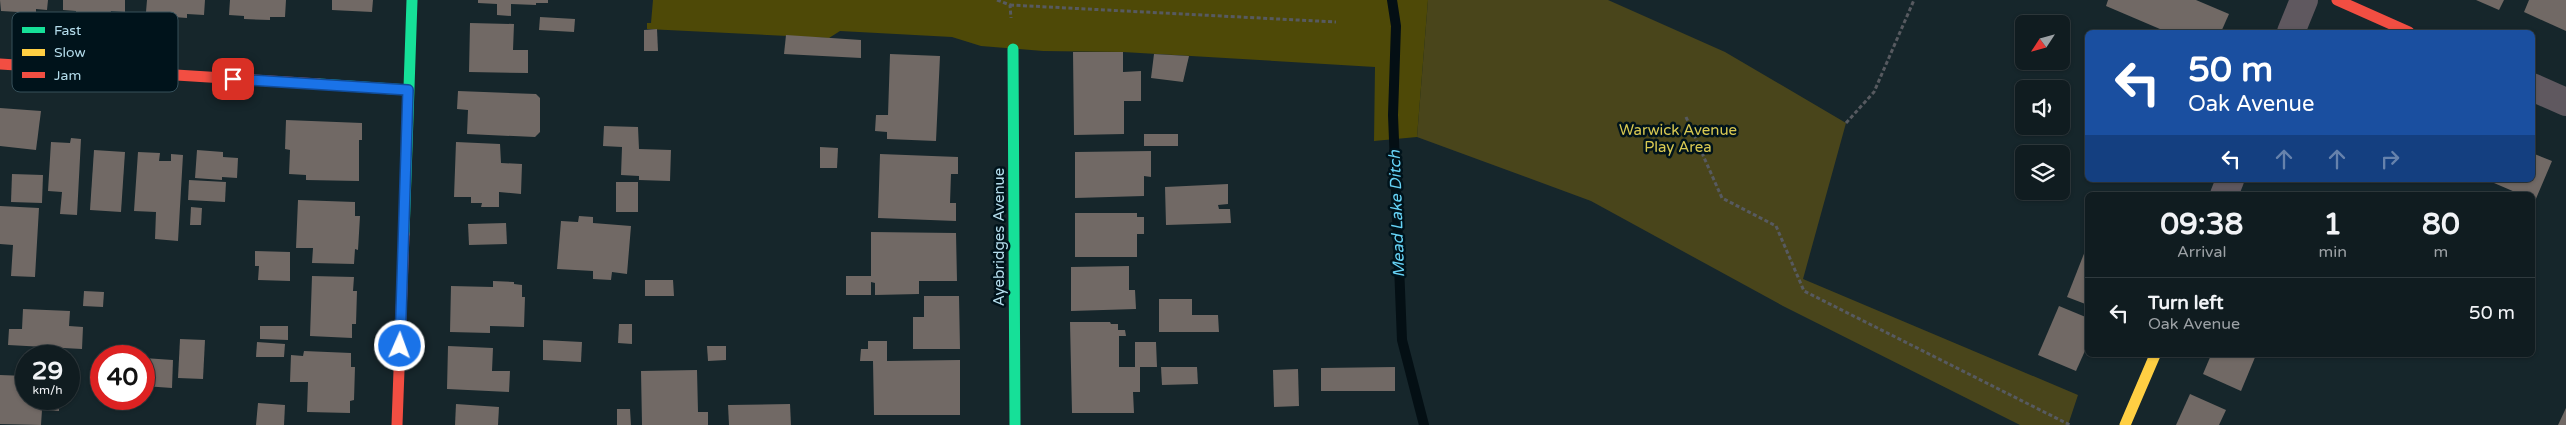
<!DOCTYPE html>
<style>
body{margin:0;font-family:"Varela Round",sans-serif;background:#1e292d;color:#f1f3f6;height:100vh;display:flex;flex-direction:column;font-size:19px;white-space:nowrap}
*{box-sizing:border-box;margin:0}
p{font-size:16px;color:#9ca1a5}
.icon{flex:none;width:28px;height:28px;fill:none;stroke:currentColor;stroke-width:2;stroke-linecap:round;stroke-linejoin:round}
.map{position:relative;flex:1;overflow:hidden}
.drawer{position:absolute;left:2085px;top:192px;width:450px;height:165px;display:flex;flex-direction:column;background:#101c20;border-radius:8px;box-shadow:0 1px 4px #0004,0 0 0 1px #303a3e}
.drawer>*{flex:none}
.top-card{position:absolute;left:2085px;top:30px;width:450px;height:152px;border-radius:8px;box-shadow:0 1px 4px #0004,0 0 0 1px #303a3e;background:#1a4fa0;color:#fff;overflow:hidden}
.needle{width:32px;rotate:234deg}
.buttons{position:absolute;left:2015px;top:15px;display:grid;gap:10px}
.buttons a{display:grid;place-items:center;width:55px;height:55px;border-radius:8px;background:#101c20;box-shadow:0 1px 4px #0004,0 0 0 1px #303a3e;font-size:25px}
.speed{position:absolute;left:15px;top:345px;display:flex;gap:10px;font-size:25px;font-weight:700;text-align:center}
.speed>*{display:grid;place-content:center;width:65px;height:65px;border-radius:50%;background:#101c20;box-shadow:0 1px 4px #0004,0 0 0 1px #303a3e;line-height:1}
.speed small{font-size:12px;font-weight:400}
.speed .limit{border:8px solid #d22;background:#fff;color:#111}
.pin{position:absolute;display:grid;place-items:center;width:42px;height:42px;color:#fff;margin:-21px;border-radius:10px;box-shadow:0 2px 8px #0006}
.me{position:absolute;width:55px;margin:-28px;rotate:2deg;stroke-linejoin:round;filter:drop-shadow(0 0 4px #0008)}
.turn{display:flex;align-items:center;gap:18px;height:105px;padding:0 20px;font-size:22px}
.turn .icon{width:65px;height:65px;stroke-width:2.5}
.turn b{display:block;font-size:35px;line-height:42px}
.lanes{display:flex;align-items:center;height:48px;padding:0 20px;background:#0003;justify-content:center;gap:25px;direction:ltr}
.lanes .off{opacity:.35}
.eta{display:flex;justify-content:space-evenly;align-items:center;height:85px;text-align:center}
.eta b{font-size:30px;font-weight:700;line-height:35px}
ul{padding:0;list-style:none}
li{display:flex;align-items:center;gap:15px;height:70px;padding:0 20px;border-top:1px solid #303a3e}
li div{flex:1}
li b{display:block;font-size:19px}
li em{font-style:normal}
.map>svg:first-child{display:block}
.green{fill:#49451b}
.forest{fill:#4e4907}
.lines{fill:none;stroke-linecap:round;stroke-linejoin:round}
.stream{stroke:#040f14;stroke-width:10}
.building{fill:#716965}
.path{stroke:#575a60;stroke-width:3;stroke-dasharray:4 2.5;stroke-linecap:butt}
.street{stroke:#5f585f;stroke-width:28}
.fast{stroke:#16e098;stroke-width:11}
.slow{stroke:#ffcf43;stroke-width:11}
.jam{stroke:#f24e42;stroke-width:11}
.route-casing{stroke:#114b97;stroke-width:12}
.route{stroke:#1a73e8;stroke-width:9}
.labels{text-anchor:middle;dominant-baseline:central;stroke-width:5;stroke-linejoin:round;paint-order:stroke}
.park-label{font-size:15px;fill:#d9c952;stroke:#00131b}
.street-label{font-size:15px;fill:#b4ddec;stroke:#00131b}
.water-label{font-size:16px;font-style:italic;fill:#66d3f6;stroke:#00131b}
.key{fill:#00131b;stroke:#36505a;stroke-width:1}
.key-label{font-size:14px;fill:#b4ddec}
</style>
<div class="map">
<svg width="2566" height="425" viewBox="0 0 2566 425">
<rect width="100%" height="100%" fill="#16262b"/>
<path class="green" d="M1428 0H1608L1725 52 1846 123 1803 279 2078 395 2068 425H2020L1783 306 1591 201 1417 137Z"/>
<path class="forest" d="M653 0H1428L1417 137 1374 141 1375 67 1123 52 1043 51 981 46 952 37 840 31 829 38 647 29V23H651Z"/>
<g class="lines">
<path class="stream" d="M1392 0 1396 26 1393 115 1402 340 1424 425"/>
</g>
<g class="building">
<path d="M0 0H48L47 10 36 9V13L1 11Z"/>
<path d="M63 0H125V12L111 11 110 16 76 14V11L63 10Z"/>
<path d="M147 0H205L204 15 187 14V18L161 16V14L146 12Z"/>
<path d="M230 0H286L285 17H270V20L244 19V16L229 15Z"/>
<path d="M332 0H373L372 12 332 10Z"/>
<path d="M478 0H548V3H536V5L511 4V16L497 15V4L478 3Z"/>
<path d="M2108 0H2196L2229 14 2221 32H2167L2106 6Z"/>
<path d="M2476 0H2504L2499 10Z"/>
<path d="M2529 0H2566V31L2524 12Z"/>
<path d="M540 17 575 19 574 32 539 30Z"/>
<path d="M470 23 514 24 513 50H528V73L469 72Z"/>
<path d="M657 29 658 51H644V30Z"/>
<path d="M786 35 861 40V58L784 54Z"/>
<path d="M1073 52H1123V72L1141 71V101H1124V134L1074 135Z"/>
<path d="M890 54 940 56 936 141 887 139V132L875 131 876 115H888Z"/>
<path d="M1154 54 1189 56 1183 82 1151 78Z"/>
<path d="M458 91 536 94 540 98V132L535 137 467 134 468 110 457 109Z"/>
<path d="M0 108 41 111 36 150 0 146Z"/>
<path d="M286 120 362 123V140H359V181L306 180V175L289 174 290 150 285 149Z"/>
<path d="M604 126 638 127 639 149 671 150 670 181 639 180V176L621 175 622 147 603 146Z"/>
<rect x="1144" y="134" width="34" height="12"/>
<path d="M71 138 81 139 77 215 60 214 62 192 48 191 51 142 70 143Z"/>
<path d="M456 142 500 144 501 163 522 164 521 194 499 192V207H481L482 203H471V197H454Z"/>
<path d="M820 147 838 148 837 168H820Z"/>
<path d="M94 150 125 152 121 212 90 210Z"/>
<path d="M197 150 223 152V157L238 158 237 178 222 177V180L195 178Z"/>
<path d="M1151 151V177L1144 176V196L1075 198V152Z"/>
<path d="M138 152 160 153 159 161H171V154L183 155 178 241 155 239 156 212 134 211Z"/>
<path d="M2532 153 2552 161 2535 201 2532 195H2522L2487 180H2532Z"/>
<path d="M880 154 958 157V174H951L950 203H956V221L878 218Z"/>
<path d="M12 174 43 175 42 203 11 202Z"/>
<path d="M189 180 226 182 225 202 188 200Z"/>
<rect x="616" y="182" width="22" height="30"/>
<path d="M1228 184V204L1218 205 1219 209H1230L1231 223 1166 225 1165 187Z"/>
<path d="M298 200 355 202V216H360L358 250 355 249 354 264 312 263 313 248H296Z"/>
<path d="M0 206 39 208 35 277 11 276 13 245 0 244Z"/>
<path d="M191 207 202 208 201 225H190Z"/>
<path d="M1075 213H1137V217H1144V234H1137V257H1075Z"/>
<path d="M579 216 593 217V223L631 226 627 274 612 272 611 280 593 279V271L557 269 561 221 578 222Z"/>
<path d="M506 223 507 244 469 245 468 224Z"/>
<path d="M871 232 956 233 957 281H919V294L875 295V283L871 282V295H846V276H871Z"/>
<path d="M2087 246H2088V305L2067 297Z"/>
<path d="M255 251 290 252V281L258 280 259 266H255Z"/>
<path d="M1129 266V290H1135L1136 309 1071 311V267Z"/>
<path d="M312 276 354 277 353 291H357L356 324H352V338L310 336Z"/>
<path d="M645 280H673L674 296H645Z"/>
<path d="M493 281 514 282V284L522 285V297H525L524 327 490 326V333L450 332 451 286 493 287Z"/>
<path d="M84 291 104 292 103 307 83 306Z"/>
<path d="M924 296H959L960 349H913V317H924Z"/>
<path d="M1159 299H1192V315H1218L1219 332H1159Z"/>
<path d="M2059 306 2088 318V344L2076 371 2038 355Z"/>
<path d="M23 309 70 311 69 326 83 327 82 349 8 345 9 329H22Z"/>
<path d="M1070 322H1110L1111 324H1118V330H1125L1126 336H1119V367H1135V342H1156L1157 367H1140V392H1133L1134 413H1072Z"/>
<path d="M619 324H632V344L618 343Z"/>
<path d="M260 326H288V340L260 339Z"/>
<path d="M180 339 205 340 203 379 178 378Z"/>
<path d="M543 340 582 342 581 362 543 360Z"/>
<path d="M868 341H887V361L960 360V415H874L873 361H860L861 349H868Z"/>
<path d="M257 342 285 344 284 357H256Z"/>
<path d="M448 346 493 348 492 371H510L509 392 447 389Z"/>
<path d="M707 346H726V360L708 361Z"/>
<path d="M304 351 351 353V367H355L354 400 350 401V413L307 412 308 382H290L291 355 303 356Z"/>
<path d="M2211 355H2256L2241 391 2203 374Z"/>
<path d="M144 358 173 360 172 388 144 386Z"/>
<path d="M1161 367H1197L1198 384 1162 385Z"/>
<path d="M1395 367V391H1321V368Z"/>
<path d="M1298 369 1299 406 1274 407 1273 370Z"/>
<path d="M697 370 698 412H708V425H642L641 371Z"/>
<path d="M0 375 26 376V399H59V411L42 410 41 425 0 424Z"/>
<path d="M2190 394 2226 410 2219 425H2176Z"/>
<path d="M258 403 285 405 284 425H256Z"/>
<path d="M456 404 499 407 498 425H455Z"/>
<path d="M790 404 791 425H729L728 405Z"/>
<path d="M2566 408V425H2558Z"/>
<path d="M617 409H630L631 425H617Z"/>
</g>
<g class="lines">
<g class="path">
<path d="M997 0 1010 5 1011 18"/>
<path d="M1010 5 1336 22"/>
<path d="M1686 117 1722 198 1776 226 1804 291 2070 425"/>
<path d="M1846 123 1874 92 1914 0"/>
</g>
<g class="street">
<path d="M2291 32 2304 0"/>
<path d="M2532 87 2566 102"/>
<path d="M2224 195 2230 180"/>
</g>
<g class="fast">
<path d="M1013 49 1015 425"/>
<path d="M319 84 408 90"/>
<path d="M404 234 412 0"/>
</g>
<path class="slow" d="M2125 425 2155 355"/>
<g class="jam">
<path d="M2337 0 2409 32"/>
<path d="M0 64 319 84"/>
<path d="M397 425 404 234"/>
</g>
</g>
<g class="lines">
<g class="route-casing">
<path id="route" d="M233 79 408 90 400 346"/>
</g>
<use href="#route" class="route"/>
</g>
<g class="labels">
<g class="park-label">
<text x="1678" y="130">Warwick Avenue<tspan x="1678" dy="17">Play Area</tspan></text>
</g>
<g class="street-label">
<text transform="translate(999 237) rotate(-90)">Ayebridges Avenue</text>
</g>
<g class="water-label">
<text transform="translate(1397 214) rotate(-92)">Mead Lake Ditch</text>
</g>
</g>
<rect x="12" y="12" width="166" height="80" rx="8" class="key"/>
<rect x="22" y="27" width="23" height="6" fill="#16e098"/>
<rect x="22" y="49" width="23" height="7" fill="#ffcf43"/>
<rect x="22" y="72" width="23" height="6" fill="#f24e42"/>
<g class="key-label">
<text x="54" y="35">Fast</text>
<text x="54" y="57">Slow</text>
<text x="54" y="80">Jam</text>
</g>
</svg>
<div class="buttons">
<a><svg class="needle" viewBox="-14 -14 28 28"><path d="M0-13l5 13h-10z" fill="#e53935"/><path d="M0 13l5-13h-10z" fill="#9ca1a5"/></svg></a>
<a><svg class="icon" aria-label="sound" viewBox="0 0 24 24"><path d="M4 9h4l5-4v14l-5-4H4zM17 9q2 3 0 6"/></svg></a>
<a><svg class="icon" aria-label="layers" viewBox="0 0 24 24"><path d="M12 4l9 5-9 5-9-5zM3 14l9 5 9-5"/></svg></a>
</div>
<div class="speed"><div>29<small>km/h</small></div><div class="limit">40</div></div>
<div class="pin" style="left:233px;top:79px;background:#d93025"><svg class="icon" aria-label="arrive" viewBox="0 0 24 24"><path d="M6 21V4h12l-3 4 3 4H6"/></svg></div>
<svg class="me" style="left:400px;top:346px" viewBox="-20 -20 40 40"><circle r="17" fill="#1a73e8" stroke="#fff" stroke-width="3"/><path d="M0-11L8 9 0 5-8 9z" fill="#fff"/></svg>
<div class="top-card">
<div class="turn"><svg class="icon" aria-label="left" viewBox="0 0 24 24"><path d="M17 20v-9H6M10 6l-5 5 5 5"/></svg><div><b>50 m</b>Oak Avenue</div></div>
<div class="lanes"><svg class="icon" aria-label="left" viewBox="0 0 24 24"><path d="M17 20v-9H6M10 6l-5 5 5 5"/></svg><svg class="icon off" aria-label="ahead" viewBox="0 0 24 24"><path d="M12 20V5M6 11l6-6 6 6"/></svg><svg class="icon off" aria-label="ahead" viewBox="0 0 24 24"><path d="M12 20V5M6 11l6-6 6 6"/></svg><svg class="icon off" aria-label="right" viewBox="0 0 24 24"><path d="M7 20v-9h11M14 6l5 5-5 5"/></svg></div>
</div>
<section class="drawer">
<div class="eta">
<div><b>09:38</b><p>Arrival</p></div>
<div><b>1</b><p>min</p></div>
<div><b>80</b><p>m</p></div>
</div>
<ul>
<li><svg class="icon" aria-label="left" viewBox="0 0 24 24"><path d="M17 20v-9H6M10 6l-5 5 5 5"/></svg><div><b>Turn left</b><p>Oak Avenue</p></div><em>50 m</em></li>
</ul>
</section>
</div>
